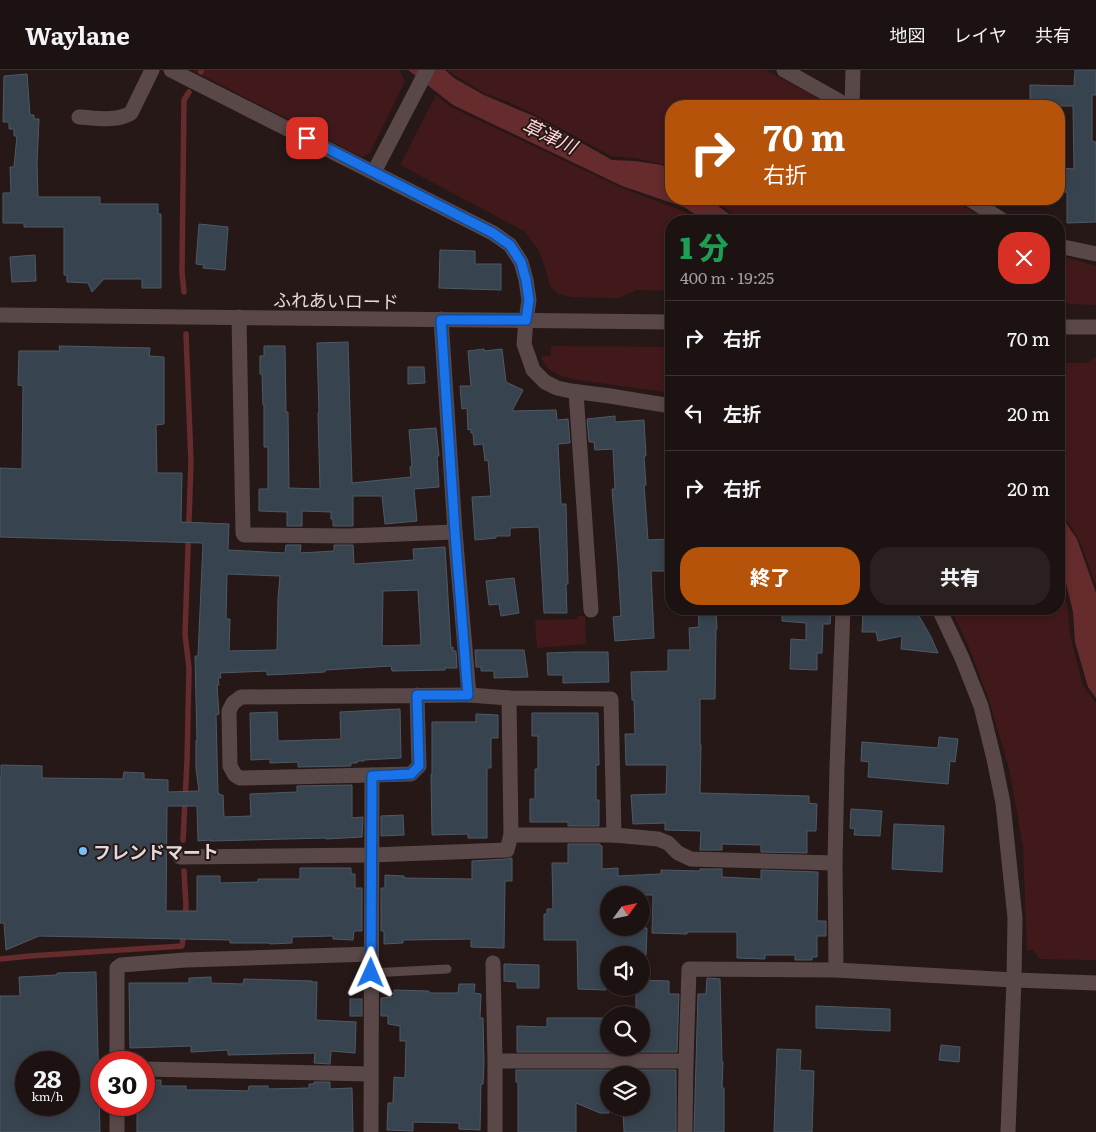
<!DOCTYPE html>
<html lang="ja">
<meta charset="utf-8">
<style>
body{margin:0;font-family:Literata,"Noto Sans JP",serif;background:#2a2020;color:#f1f3f6;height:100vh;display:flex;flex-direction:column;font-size:19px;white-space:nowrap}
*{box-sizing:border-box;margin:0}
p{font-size:16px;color:#a09e9f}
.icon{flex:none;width:28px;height:28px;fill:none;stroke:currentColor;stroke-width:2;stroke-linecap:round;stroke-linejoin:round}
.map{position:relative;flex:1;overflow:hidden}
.panel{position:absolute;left:665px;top:145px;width:400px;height:400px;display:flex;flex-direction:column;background:#1d1212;border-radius:20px;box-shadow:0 2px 8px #0003,0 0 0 1px #3b3232}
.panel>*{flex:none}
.banner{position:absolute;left:665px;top:30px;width:400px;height:105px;border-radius:20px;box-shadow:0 2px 8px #0003,0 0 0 1px #3b3232;background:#b45309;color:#fff;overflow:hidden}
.needle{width:32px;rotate:57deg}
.buttons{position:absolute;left:600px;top:816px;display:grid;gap:10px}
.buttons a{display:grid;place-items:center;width:50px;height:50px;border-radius:50%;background:#1d1212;box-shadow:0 2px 8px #0003,0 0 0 1px #3b3232;font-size:25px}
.speed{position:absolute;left:15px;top:981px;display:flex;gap:10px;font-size:25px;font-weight:700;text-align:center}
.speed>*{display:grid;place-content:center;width:65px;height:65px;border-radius:50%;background:#1d1212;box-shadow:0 2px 8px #0003,0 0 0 1px #3b3232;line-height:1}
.speed small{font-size:12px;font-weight:400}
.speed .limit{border:8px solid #d22;background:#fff;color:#111}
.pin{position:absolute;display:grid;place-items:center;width:42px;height:42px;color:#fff;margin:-21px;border-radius:10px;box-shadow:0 2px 8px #0006}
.me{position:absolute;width:55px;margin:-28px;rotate:1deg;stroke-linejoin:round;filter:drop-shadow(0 0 4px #0008)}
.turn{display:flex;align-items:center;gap:18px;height:105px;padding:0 15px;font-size:22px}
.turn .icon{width:65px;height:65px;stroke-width:2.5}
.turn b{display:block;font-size:35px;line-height:42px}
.round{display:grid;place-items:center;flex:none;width:52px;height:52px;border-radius:20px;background:#2a2020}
.summary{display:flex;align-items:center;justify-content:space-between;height:85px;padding:0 15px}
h1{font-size:30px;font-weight:800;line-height:38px;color:#1e9e55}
.button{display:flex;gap:10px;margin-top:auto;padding:10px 15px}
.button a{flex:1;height:58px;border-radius:20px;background:#b45309;color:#fff;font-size:20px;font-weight:800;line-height:58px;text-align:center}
.button a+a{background:#2a2020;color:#f1f3f6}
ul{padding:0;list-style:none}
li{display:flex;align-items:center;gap:15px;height:75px;padding:0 15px;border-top:1px solid #3b3232}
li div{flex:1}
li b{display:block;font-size:19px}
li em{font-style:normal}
header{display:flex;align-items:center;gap:30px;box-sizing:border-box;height:70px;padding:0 25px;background:#1d1212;border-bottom:1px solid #3b3232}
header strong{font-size:24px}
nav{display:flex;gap:28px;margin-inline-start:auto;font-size:18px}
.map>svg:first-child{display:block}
.green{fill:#41191b}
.water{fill:#652b2d}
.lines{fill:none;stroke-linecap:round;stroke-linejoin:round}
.stream{stroke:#652b2d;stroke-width:5.5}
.building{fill:#37434e;stroke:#4d5a65;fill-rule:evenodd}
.service{stroke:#594847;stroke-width:9}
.minor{stroke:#594847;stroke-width:15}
.tertiary{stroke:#594847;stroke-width:15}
.route-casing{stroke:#114b97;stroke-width:12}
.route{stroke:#1a73e8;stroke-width:9}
.poi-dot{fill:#78bff7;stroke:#271818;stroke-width:2}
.labels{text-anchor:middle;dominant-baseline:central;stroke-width:4;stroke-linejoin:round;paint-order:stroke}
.street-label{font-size:18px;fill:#e4d9d9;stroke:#271818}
.poi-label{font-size:18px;font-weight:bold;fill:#e4d9d9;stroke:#271818;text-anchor:start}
.water-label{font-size:19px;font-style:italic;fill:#ffd6d5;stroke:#271818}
</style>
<header>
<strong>Waylane</strong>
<nav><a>地図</a><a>レイヤ</a><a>共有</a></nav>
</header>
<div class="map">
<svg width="1096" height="1062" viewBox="0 0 1096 1062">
<rect width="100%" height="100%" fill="#271818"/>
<g class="green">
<path d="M192 0H399L405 11 370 83 362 87Z"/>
<path d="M449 0H766L817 28 830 36H671V100L662 94 635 88 611 86 536 45 506 31 484 23 448 1Z"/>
<path d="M436 25 451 37 622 118 683 141 700 151H671V221L636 220 620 228 572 227 558 224 550 216 545 197 538 179 524 161 400 95Z"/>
<path d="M712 129H952L987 151H743Z"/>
<path d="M1059 185 1096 196V235L1070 234 1059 231Z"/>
<path d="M551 276 671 277V323L579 310 561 306 549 299 541 289 542 286H551Z"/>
<path d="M1096 287V515L1079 469 1059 439V293H1086Z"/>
<path d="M1059 506 1061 510 1068 540 1070 565 1083 616 1096 633V890L1040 889 1033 880H1027L1023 777 1009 698 989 630 968 575 951 539H1059Z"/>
<path d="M577 546H585L586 574 537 578 535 550 577 549Z"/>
</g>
<g class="water">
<path d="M408 0H445L454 8 484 25 536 47 612 90 635 91 662 95 671 102V129H708L739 151H705L684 137 622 116 453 35Z"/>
<path d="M1059 443 1077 469 1096 523V628L1088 617 1075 572 1073 542 1065 509 1059 498Z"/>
</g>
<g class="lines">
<g class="stream">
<path d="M201 2V0"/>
<path d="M184 222 182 202 184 30 189 22"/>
<path d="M183 770 187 691 189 598 185 564 191 392 186 264"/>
<path d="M184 801 186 836 185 847"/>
<path d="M0 889 30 886 182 876 184 861"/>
</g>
</g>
<g class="building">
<path d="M1075 0H1096V25H1092V71L1096 72V152L1067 153V122H1059V98L1074 99 1073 36H1030V15L1074 16Z"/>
<path d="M27 4 30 45H34V49H39L37 93 38 127H100V134H158V144H161V218H142V209H104L92 222 88 213 67 212V205H64V157H24V153H3V123H11L10 97H14L17 66H14V59H9V52H3L4 6Z"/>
<path d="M199 154 228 157 225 200 203 198 204 195 196 194Z"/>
<path d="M440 180 475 181V194H501V220L439 218Z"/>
<path d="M35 185 36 211 12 212 10 187Z"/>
<path d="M348 272 352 413 411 407 410 397 412 396 409 360 436 358 439 386H437L439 417 414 419 417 451 385 454 382 426H353V456H333V449H331V442L302 441V456H287V442L259 441V419H268V377H264V335H263L262 304H260V286H264V276H285L286 342H288L289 418 320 419 318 343H319L317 273Z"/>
<path d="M59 276 150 278 149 286 164 287V354L156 355 157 403H182L181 452 229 454 228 480 285 483 286 475H301L300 483 334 481V475H353L354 494 414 490 413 479 445 477 451 578 453 577V581H456L457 598H445V600L392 601 391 596 325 600V602L308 603 267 605V601L220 603 221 608H218L219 615H217L219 644 216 645 218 723H219L220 725H223L224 747 251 746 250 724 297 722V716L352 715V748L363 747 362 767 326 769 325 768 210 771V770L198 771 197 736H167L166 841H197V806H220V813L258 812V809H300V798H351V804H355V818H362V861H354L353 870 333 869V866L292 867V873L270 874 269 873H230V870L39 866 6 880 4 853H0V707H1V695L42 696V708L123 709 124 702 144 703V709L168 710V722L199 721 196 698V670H197L195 586H198L203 473 0 467V398L22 399 23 316 18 315 19 281H60ZM227 504 280 506 278 529 277 580 229 581 230 549H226ZM418 520 421 575 382 576 383 521Z"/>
<path d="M484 279V281L502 279 506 312 523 320 512 341 556 340 557 350 568 349 570 373 558 374 561 434H566L568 514H566L567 543H544L539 457 510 458V466H496V468L475 470 472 427 491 426 488 390 485 391 483 374 474 375 473 363H471V359L468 360 467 338 462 339 460 316H471L468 281Z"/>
<path d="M408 297H424L425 313 408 314Z"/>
<path d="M615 346V352L644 350 646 386H644L646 415H644L648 470 671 469V501H651L654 568 615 571 613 547 621 546 618 495 612 419H615L613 379 595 380 594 372H589L587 349Z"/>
<path d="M514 508 519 543 501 546 499 534 489 535 486 511Z"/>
<path d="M698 539H716L717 559H716L715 629H700V675H701L700 723 809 726V733L817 734 816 761H807V783L761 782V775L722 774V780H700L701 761 665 760V753L633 754 631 725 666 724 667 695H626L625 664H635L634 630H632L631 602 668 601V580H690L689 558 699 557Z"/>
<path d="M782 539H831L830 554H823L822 583H817V600L790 599 791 569 806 570V553L782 551Z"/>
<path d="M894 539H915L931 567 938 583 901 579 902 566 878 571 876 562H862L863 542 888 543Z"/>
<path d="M475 580H524L528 607 494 608V601H481V597H476Z"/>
<path d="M575 582H608L609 612 563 613V605H548L547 583Z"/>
<path d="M400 639 401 688 364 690V691H357V693H351V696L298 697V692L270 693V689L251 690 250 643 277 642 278 671H280L341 669 340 642Z"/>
<path d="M532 643H598L599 695H596V730H599V756H568V752H530V729H535V699H538V666H532Z"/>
<path d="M476 644 498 645V668H491V698H487V768H468V764L432 765 431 704H432V652H476Z"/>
<path d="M939 667 958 669 955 692 950 691 948 714 868 707 869 692 861 691 862 672 938 678Z"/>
<path d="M851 739 882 741 880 766 854 765 855 759 850 758Z"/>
<path d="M403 745 404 765 381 766V746Z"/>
<path d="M894 754 944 756 942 802 892 799Z"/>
<path d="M568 774H600V776H602V799L618 798V806L661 804V800L700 801V799H722V807L761 809V800L818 802 817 851H826V866H817V887H812V890H795V885H765V889L737 888V862H687V864L652 863 653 825H609V858H647L646 885H606V920L578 919 577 870H544V844H547V839H553L552 793H568Z"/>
<path d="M512 788V811H505L504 878 471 877V869L403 870V873L384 874V861H381V818H385V805L404 806V808L472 809V791L507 789Z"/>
<path d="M504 894 539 895V918H517V912L504 911Z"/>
<path d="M96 902 100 1062H0V926H20L19 907 57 905V903ZM26 992H69V1035H26Z"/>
<path d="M211 907V913L243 914 244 909 312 911V912H317L316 950 356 952 355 983 331 981 330 994 314 993 315 983 228 985V980L191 982V976L130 978 129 913H189V908Z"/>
<path d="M707 908 720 909 722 992H723L722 1018H724V1062H694L698 924H706Z"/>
<path d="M641 910 669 911V924H679L677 982H517V956L547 957V948H609V978H641V942L636 941V918H641Z"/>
<path d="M459 914H475L474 923 481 924 480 948H483L484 993 483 1014H481L480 1060 459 1059V1053L413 1052V1061L387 1060 388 1033H393L394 1007 405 1008 406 971H400V956L388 954V946H381V928L394 927V920L429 921V923H458Z"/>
<rect x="350" y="929" width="12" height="17"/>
<path d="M816 936 890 939V961L816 958Z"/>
<path d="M941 975 960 977 959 992 939 990Z"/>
<path d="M777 979 801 980 800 1000 814 1001 812 1062H774Z"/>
<path d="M516 1000H676V1062H624L623 1038H641V1005H609V1043H600L576 1033V1062H518V1012H516Z"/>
<path d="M144 1010H161V1016H186V1020H214L248 1021 249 1016H268V1019L309 1018V1014H314V1012H330V1019L352 1018 353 1062H137V1035H144Z"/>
</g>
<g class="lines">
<path class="service" d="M371 903 447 899"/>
<g class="minor">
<path d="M171 0 493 163 510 175 521 192 526 210 529 230 526 250"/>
<path d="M784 0 848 36"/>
<path d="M852 36 853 0"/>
<path d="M79 47C97 48 116 52 131 43L152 0"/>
<path d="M374 102 427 0"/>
<path d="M969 129 1004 151"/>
<path d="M1059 176 1096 184"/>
<path d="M239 247 243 463 244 465 347 466 455 462"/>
<path d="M441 249 455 462 469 625 509 628 611 629 614 765"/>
<path d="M576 322 591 540"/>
<path d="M417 625 419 696 411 704 372 705 240 708 235 705 230 696 229 641 233 633 241 627 469 625"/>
<path d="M509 628 511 765"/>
<path d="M180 787 371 785 507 780 511 765H614L658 769 668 773 678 783 691 789 835 793"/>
<path d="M493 893 495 991V1062"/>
<path d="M836 900 835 793 837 697 843 539"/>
<path d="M495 991H686"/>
<path d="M117 992V898L121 895 185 890 371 884"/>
<path d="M144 999 371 1004"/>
<path d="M117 1035V1062"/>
<path d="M371 1062 372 705"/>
<path d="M685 1062 686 991 689 899 836 900 1014 910 1096 913"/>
<path d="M1008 1062 1014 910"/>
</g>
<g class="tertiary">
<path d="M0 245 671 252"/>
<path d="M526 250 524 274 529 288 533 300 545 312 557 318 571 321 610 326 671 336"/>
<path d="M1059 257H1096"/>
<path d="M939 539 962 588 981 636 994 689 1003 733 1015 848 1014 910"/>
</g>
</g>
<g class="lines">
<g class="route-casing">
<path id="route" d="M307 68 493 163 510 175 521 192 526 210 529 230 526 250H441L455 462 468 625H417L419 696 411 704 372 706 371 903"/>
</g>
<use href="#route" class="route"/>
</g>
<circle class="poi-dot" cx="83" cy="781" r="5"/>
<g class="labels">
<g class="street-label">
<text transform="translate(336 230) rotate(1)">ふれあいロード</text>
</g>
<g class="poi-label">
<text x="93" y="781">フレンドマート</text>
</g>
<g class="water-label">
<text transform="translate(550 65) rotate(25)">草津川</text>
</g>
</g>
</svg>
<div class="buttons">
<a><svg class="needle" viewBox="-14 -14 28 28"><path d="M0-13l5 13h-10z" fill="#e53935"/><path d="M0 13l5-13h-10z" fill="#a09e9f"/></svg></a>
<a><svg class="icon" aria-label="sound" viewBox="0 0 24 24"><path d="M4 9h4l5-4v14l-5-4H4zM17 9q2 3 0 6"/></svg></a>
<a><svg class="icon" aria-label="search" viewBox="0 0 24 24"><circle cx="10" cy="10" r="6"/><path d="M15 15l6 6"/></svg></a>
<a><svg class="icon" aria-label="layers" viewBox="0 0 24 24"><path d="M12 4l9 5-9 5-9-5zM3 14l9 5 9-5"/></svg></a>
</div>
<div class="speed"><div>28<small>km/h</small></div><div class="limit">30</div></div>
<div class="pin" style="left:307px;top:68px;background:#d93025"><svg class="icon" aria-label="arrive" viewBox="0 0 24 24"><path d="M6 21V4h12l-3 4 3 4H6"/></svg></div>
<svg class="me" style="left:371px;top:903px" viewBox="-20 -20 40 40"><path d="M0-17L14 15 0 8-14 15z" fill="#1a73e8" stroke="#fff" stroke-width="4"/></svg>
<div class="banner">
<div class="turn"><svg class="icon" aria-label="right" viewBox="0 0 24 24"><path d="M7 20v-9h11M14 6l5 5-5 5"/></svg><div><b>70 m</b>右折</div></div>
</div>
<section class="panel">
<div class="summary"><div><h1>1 分</h1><p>400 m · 19:25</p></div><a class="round" style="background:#d93025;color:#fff"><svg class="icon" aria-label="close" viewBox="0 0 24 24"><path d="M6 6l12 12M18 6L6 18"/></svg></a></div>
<ul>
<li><svg class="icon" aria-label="right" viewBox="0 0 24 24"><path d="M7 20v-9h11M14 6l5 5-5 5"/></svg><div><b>右折</b></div><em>70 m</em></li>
<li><svg class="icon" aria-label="left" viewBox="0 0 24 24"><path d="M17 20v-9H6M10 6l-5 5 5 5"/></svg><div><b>左折</b></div><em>20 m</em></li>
<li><svg class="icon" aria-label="right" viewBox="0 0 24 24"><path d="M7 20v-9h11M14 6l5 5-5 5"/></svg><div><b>右折</b></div><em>20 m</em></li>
</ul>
<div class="button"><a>終了</a><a>共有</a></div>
</section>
</div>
